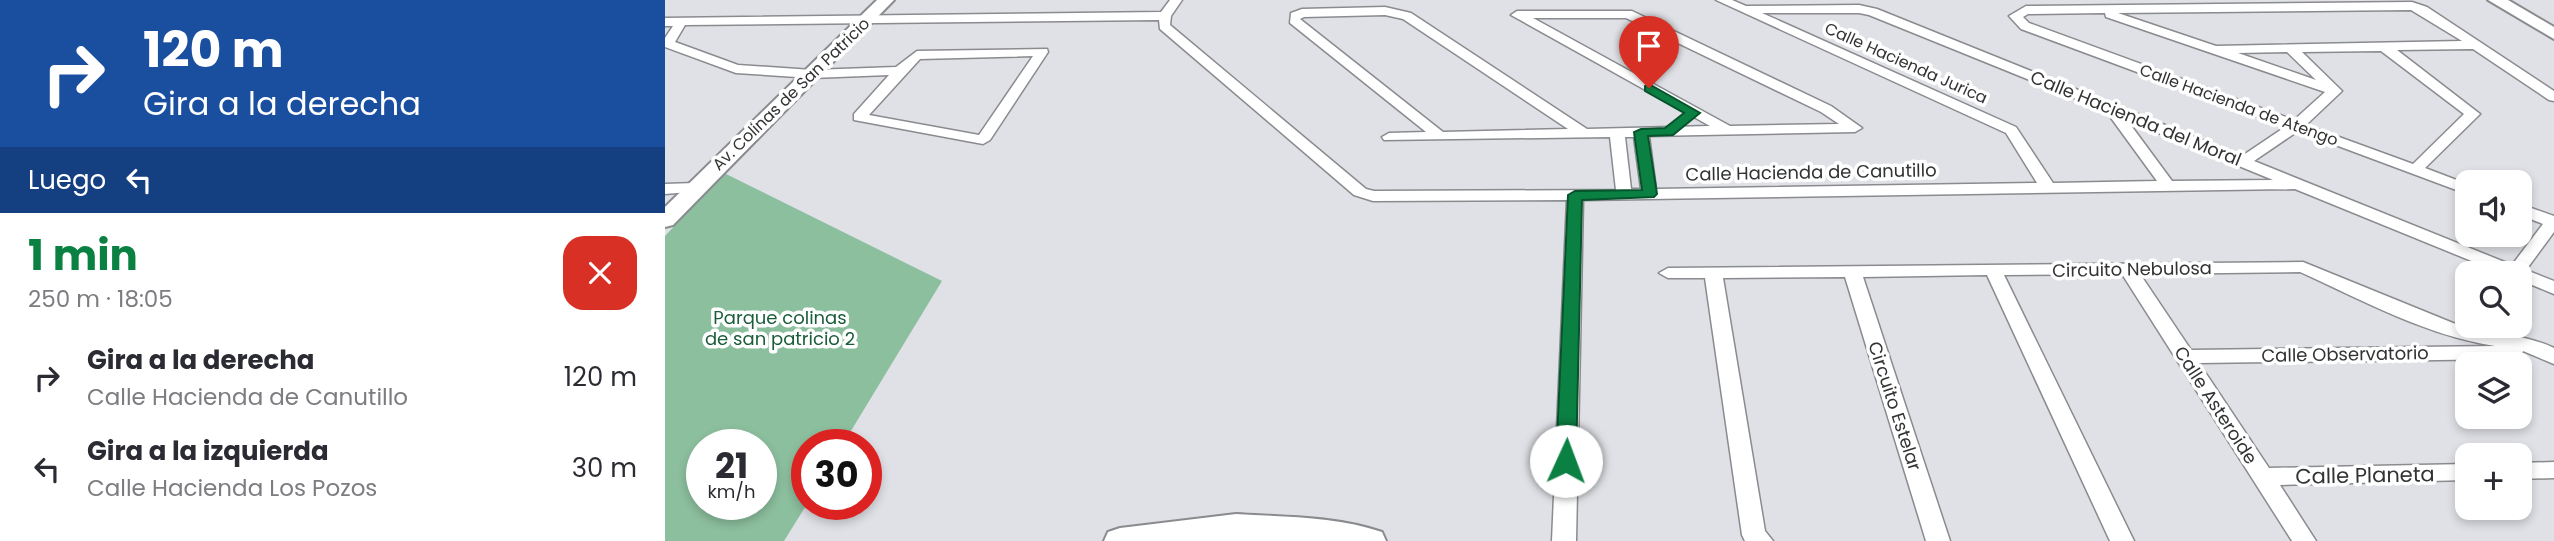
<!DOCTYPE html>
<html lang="es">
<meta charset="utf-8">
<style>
body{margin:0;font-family:Poppins,sans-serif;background:#f7f7f7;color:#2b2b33;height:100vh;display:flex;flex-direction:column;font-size:26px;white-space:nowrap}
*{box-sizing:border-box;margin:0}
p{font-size:23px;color:#7c7c81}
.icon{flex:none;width:38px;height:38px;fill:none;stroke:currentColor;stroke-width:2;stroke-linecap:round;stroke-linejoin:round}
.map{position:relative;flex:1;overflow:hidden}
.sheet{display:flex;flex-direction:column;background:#fff;width:665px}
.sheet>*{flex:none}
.top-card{background:#1a4fa0;color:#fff;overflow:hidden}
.tools{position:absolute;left:1790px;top:170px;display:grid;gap:14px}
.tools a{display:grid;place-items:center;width:77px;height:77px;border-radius:14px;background:#fff;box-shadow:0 4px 10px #0003;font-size:35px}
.speed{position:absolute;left:21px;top:429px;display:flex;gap:14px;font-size:35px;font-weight:700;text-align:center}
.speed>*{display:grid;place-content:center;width:91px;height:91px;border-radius:50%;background:#fff;box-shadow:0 4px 10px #0003;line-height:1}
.speed small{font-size:18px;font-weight:400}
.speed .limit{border:10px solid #d22;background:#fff;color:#111}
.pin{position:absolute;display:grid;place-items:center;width:60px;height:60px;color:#fff;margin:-72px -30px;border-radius:50% 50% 50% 0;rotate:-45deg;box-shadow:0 0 7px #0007}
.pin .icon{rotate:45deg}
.me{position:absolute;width:77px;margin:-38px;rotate:2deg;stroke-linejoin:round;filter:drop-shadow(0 0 5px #0008)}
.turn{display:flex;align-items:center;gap:24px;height:147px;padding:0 28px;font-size:32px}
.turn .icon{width:91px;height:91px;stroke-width:2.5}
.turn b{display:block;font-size:49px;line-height:60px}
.then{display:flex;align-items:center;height:66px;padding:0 28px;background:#0003;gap:14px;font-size:26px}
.round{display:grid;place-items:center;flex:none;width:74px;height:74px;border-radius:21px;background:#f7f7f7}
.overview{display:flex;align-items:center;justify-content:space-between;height:119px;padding:0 28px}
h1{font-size:42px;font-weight:700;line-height:52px;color:#0b8043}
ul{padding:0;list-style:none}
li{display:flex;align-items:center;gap:21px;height:91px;padding:0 28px}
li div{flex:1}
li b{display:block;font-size:26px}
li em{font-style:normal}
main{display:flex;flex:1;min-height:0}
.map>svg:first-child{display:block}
.green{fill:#8cbf9e;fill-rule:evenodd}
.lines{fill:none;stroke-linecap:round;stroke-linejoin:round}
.street-casing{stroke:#898b8f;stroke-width:3}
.secondary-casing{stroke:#898b8f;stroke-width:4}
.street{fill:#fff;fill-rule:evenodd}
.secondary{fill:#fff;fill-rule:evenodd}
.route{fill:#0b8043;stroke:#07532c;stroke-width:2}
.labels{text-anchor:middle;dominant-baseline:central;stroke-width:7;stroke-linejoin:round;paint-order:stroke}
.far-street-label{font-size:16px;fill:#323334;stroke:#fff}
.street-label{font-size:18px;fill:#323334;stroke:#fff}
.park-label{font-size:18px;fill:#1a5d39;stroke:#fff}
.near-street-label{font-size:21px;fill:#323334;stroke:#fff}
</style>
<main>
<section class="sheet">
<div class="top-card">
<div class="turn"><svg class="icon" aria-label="right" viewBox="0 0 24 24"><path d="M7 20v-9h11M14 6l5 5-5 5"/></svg><div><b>120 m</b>Gira a la derecha</div></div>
<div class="then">Luego<svg class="icon" aria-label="left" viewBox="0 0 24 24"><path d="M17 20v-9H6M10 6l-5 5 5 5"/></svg></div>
</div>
<div class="overview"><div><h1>1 min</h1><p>250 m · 18:05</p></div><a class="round" style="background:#d93025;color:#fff"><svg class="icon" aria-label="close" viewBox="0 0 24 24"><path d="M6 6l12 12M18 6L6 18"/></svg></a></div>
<ul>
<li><svg class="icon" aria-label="right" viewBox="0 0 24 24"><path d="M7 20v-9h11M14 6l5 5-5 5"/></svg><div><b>Gira a la derecha</b><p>Calle Hacienda de Canutillo</p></div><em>120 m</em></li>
<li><svg class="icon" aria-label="left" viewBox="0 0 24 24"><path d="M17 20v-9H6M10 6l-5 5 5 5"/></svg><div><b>Gira a la izquierda</b><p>Calle Hacienda Los Pozos</p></div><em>30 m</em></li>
</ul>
</section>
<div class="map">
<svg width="1889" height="541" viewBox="0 0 1889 541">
<rect width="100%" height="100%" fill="#dfe1e6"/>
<path class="green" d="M59 173 277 281 178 444H142V504L119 541H0V236ZM37 444H96V504H37Z"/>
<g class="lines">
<g class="street-casing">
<g id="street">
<path d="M505 0H517L506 16 505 25 701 189 709 191 951 190 945 137 719 140 717 137 724 133 761 132 625 23 626 13 637 9 720 7 746 13 922 129 1045 126 846 15 852 11H967L1166 106 1197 128 1190 132 984 136 991 189 1372 183 1341 133 1051 0H1067L1081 6 1194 5 1212 9 1577 156 1620 127 1356 29 1344 16 1361 6 1747 2 1762 7 1889 91V101L1884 100 1808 49 1732 50 1815 114 1760 168 1802 184V194L1633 131 1589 161 1847 265 1878 224 1855 215V204L1889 216V232L1861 270 1889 281V294L1855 280V273H1836L1630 189 918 200 911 541H887L902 200 708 201 689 195 495 29 494 20 20 25 10 42 73 65 147 70 231 67 252 51 382 49 383 52 325 140 318 144 189 120V114L224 75 147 78 71 73 0 47V38L8 26H0V18L496 12ZM1746 10 1797 41 1551 46 1453 13ZM1097 13H1194L1204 15 1441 111 1492 181 1388 183 1351 127ZM1440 13 1441 17 1660 92 1629 120 1364 23 1358 17 1363 14ZM720 15 738 19 903 129 778 132 635 19 639 17ZM868 18H961L1156 112 1174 124 1065 126ZM1716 51 1799 114 1748 164 1641 125 1677 91 1637 52ZM1622 52 1651 80 1573 53ZM368 56 314 135 204 115 255 59ZM1462 120 1608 180 1507 181ZM960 137H969L976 189H966Z"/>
<path d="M30 183 36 185 38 188 36 191 0 194V184Z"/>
<path d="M1638 262 1788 323C1821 334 1858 333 1889 348V364L1858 351 1856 357 1849 359 1534 363 1604 468 1802 464V480L1615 485 1651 541H1627L1457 274 1339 275 1469 541H1445L1322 275 1198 277 1285 541H1261L1180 277 1058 278 1100 531 1108 541H1080L1077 535 1040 278H1003L994 273 1003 268ZM1635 272C1697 300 1762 336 1830 346L1526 350 1475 274Z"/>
<path d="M1889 462V478L1855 479V463Z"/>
</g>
</g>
<g class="secondary-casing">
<g id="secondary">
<path d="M212 0H229L8 225 0 227V207Z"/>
<path d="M1823 0H1843L1889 27V39Z"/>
<path d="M571 514C619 517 670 516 717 532L721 541H439L443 532 455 528Z"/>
</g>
</g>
<use href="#street" class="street"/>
<use href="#secondary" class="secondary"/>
</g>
<path class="route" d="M984 84 1035 113 1008 135 983 136 992 194 989 197 917 200 911 461 908 467 901 469 894 467 891 461 903 195 910 191 977 190 969 132 976 129 1000 128 1019 113 980 91V86Z"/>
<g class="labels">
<g class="far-street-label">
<text transform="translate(1241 63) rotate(24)">Calle Hacienda Jurica</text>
<text transform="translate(126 94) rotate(-44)">Av. Colinas de San Patricio</text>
<text transform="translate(1574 105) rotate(20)">Calle Hacienda de Atengo</text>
</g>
<g class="street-label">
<text transform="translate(1471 118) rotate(22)">Calle Hacienda del Moral</text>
<text transform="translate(1146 172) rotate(-1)">Calle Hacienda de Canutillo</text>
<text transform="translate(1467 269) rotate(-1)">Circuito Nebulosa</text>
<text transform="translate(1680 354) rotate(-1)">Calle Observatorio</text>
<text transform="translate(1551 405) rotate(57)">Calle Asteroide</text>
<text transform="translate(1230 406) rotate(72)">Circuito Estelar</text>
</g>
<g class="park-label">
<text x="115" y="317">Parque colinas<tspan x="115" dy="21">de san patricio 2</tspan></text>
</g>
<g class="near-street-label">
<text transform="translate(1700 475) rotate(-1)">Calle Planeta</text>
</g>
</g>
</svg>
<div class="tools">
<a><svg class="icon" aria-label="sound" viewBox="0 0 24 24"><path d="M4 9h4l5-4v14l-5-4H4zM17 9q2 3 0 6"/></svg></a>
<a><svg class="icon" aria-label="search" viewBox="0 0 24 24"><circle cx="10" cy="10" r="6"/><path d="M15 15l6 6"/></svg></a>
<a><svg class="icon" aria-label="layers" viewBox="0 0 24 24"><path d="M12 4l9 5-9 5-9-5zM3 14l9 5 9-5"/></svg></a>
<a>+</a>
</div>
<div class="speed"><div>21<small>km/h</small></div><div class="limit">30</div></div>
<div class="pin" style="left:984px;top:88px;background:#d93025"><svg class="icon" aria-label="arrive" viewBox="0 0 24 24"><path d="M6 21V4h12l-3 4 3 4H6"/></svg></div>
<svg class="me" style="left:901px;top:461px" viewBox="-20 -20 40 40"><circle r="19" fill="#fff"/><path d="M0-13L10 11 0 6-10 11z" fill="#0b8043"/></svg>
</div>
</main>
